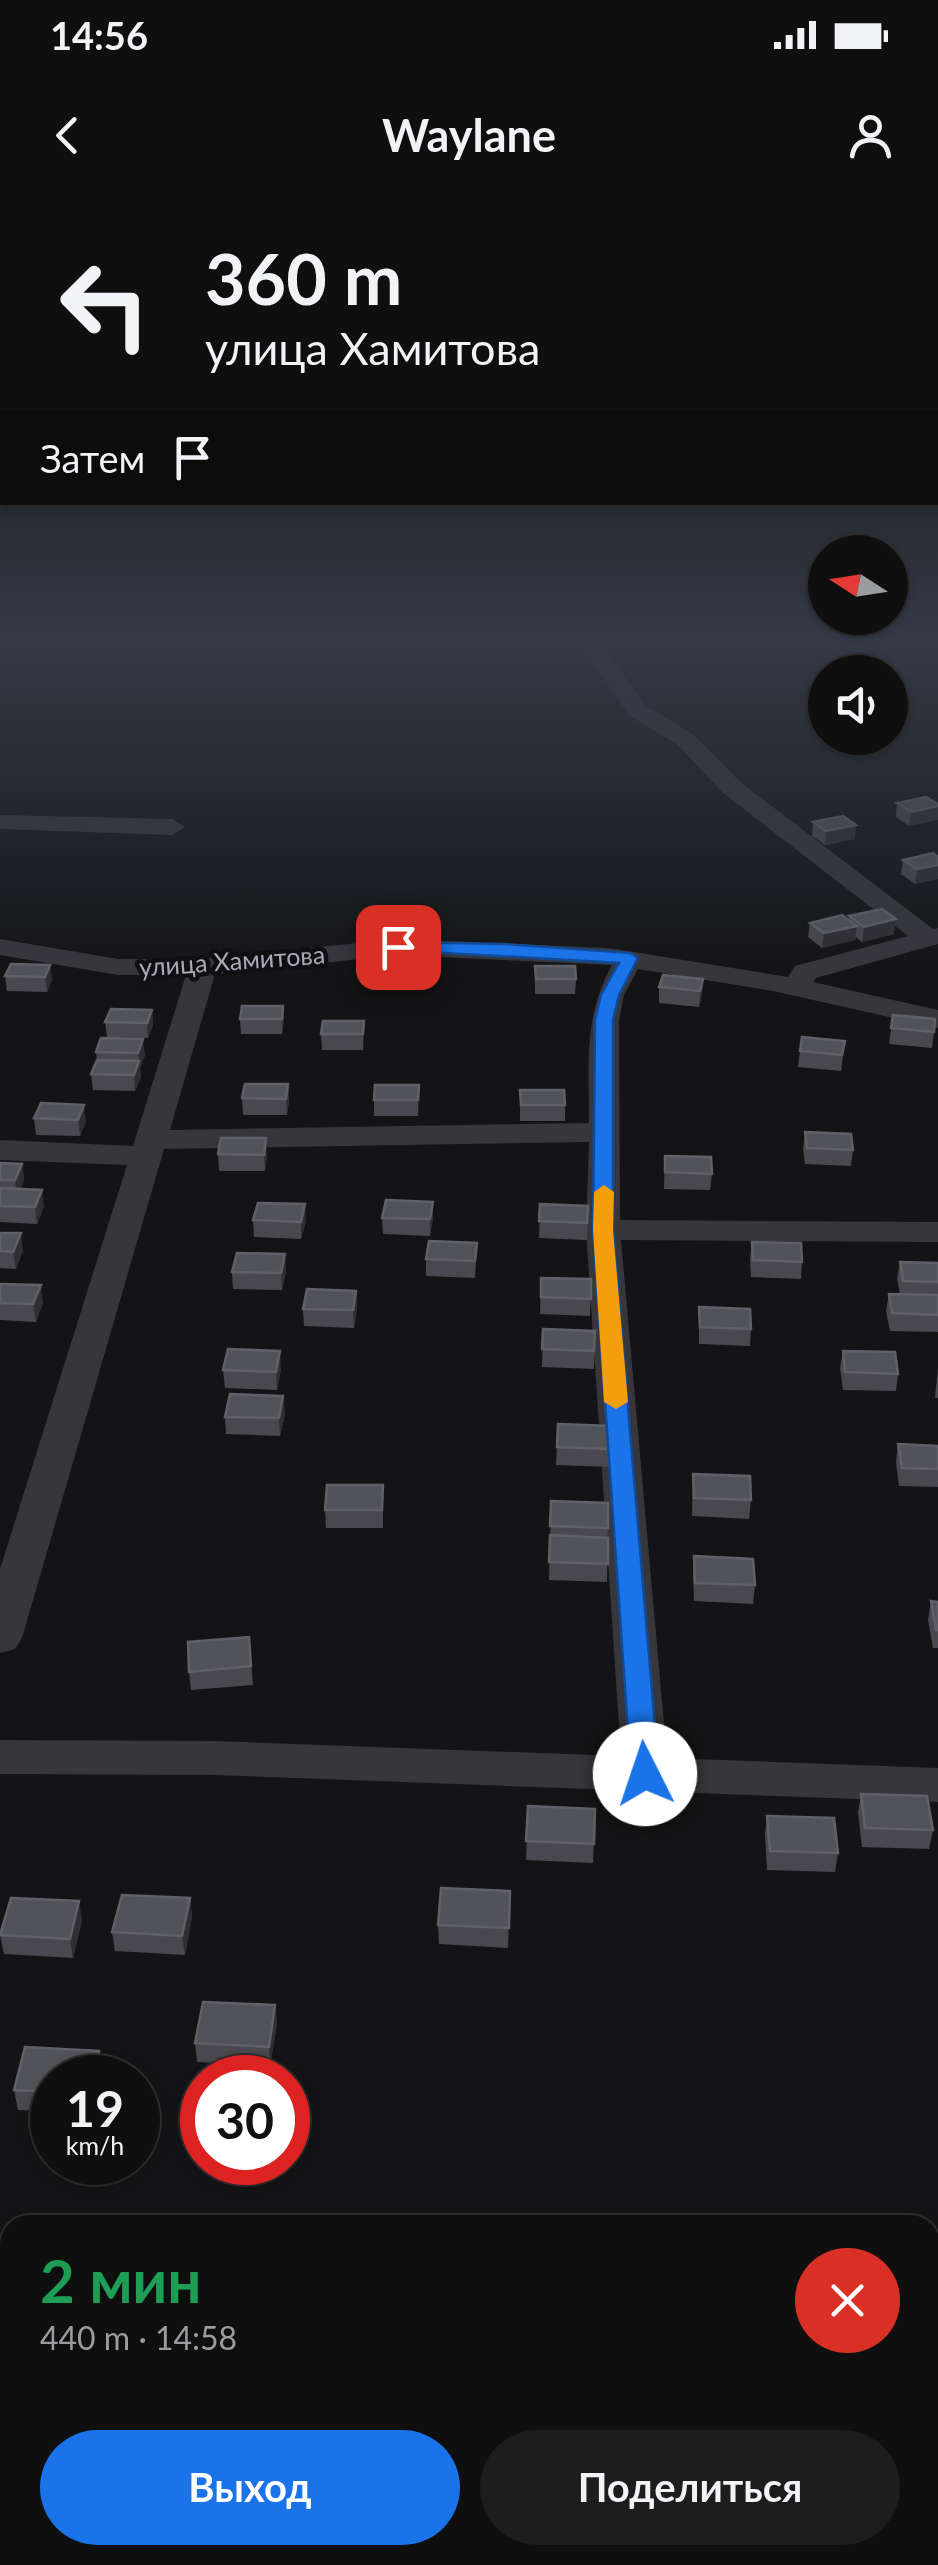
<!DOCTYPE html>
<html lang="ru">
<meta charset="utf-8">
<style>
body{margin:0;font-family:Lato,sans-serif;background:#1d1d1e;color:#f1f3f6;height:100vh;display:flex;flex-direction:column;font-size:38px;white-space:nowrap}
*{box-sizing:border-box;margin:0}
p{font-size:32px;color:#9b9c9f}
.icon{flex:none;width:55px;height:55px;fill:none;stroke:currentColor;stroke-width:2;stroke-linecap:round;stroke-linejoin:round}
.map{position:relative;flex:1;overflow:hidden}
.details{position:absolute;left:0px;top:2015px;width:940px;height:350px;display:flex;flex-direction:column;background:#0f0f10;border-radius:30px 30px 0 0;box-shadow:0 2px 8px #0004,0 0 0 2px #2f2f30}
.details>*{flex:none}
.top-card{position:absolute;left:0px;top:0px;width:940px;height:305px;box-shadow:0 2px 8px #0004,0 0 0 2px #2f2f30;background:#0f0f10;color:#f1f3f6;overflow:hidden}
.needle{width:65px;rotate:282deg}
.fabs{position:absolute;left:808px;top:335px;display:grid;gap:20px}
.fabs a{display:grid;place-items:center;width:100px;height:100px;border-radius:50%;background:#0f0f10;box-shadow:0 2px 8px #0004,0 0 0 2px #2f2f30;font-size:50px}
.speed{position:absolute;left:30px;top:1855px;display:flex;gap:20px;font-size:50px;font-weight:700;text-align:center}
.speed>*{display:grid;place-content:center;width:130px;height:130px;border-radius:50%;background:#0f0f10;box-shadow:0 2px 8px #0004,0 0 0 2px #2f2f30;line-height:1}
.speed small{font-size:25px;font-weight:400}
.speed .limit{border:15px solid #d22;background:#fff;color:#111}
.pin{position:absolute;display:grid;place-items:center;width:85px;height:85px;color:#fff;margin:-42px;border-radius:20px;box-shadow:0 5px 15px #0006}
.me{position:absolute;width:110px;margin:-55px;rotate:356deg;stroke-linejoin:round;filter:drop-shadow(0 0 8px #0008)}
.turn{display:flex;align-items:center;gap:35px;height:210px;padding:0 40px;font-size:45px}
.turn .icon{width:130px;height:130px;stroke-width:2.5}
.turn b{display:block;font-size:70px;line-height:85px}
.then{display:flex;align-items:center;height:95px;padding:0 40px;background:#0003;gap:20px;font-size:38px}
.round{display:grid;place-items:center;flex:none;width:105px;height:105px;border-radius:52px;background:#1d1d1e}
.headline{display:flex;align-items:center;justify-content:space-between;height:170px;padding:0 40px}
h1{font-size:60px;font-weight:700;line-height:75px;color:#1e9e55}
.primary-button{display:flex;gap:20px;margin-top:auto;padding:20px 40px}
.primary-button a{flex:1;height:115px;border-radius:60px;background:#1a73e8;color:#fff;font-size:40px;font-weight:700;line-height:115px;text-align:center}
.primary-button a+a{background:#1d1d1e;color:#f1f3f6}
.status{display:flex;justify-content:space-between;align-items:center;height:70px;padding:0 50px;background:#0f0f10;direction:ltr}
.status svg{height:28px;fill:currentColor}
header{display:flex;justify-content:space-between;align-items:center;height:130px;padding:0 40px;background:#0f0f10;font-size:45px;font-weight:700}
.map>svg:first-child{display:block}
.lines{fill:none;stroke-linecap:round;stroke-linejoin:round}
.minor{fill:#36363b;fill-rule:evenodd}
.wall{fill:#48484e}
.shaded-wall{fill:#2f2f33}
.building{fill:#525359;stroke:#606068;stroke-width:2.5}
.route{fill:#1a73e8;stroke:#114b97;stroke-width:2.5}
.slow{fill:#f59e0b}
.labels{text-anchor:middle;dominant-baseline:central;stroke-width:9;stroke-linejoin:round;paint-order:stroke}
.far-street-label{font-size:25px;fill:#a7aab6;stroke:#0f0f11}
</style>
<div class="status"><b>14:56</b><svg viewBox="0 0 49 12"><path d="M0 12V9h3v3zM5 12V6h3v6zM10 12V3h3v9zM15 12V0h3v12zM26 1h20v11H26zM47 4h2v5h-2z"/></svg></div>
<header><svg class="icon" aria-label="back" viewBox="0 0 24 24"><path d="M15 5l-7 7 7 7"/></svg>Waylane<svg class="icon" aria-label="person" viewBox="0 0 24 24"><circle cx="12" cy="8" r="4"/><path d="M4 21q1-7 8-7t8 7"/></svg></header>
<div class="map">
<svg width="938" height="2365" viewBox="0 0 938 2365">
<rect width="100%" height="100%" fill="#141416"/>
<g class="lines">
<g class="minor">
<path d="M579 442H600L645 505 694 535 740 582 933 729 938 728V744L816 778 813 782 938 810V828L773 791 638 769 624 795 619 821 620 1020 938 1022V1042L621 1040 667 1558 938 1568V1602L215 1575 0 1574V1540L215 1541 621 1556 586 1030 589 942 164 949 22 1438 15 1449 0 1453V1369L127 965 0 960V940L133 946 186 775H118L0 755V739L118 759H203L398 739 609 748 788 777 795 766 908 736 722 592 678 545 629 515ZM398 755 612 765C583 818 589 864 589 923L170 930 215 774Z"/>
<path d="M0 615 172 619 185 627 172 635 0 629Z"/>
</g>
</g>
<g class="wall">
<path d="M897 603 938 604 909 626 896 617Z"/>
<path d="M813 622 855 639 825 645 812 636Z"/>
<path d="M938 657 915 684 901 674 903 660Z"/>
<path d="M849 716 894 734 862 742 856 737 855 740 822 748 808 737 810 723 849 720Z"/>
<path d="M50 765 52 780 47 792 7 791 5 776Z"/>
<path d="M535 766 576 779 575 794H535Z"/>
<path d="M703 779 702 794 699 807 659 803V787Z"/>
<path d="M283 806 284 821 282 834H241L240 819Z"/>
<path d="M152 810 153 825 148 838 107 837 105 822Z"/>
<path d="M893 815 934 832 932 848 889 844Z"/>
<path d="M364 821 363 850H322L321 834Z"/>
<path d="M101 838 145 855 140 868 141 877 135 891 93 890 91 874 97 860 96 852Z"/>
<path d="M845 841 841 871 798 867 800 851Z"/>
<path d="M288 884 289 900 287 915H243L242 898Z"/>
<path d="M419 885 418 916H374V900Z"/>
<path d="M520 890 565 905V921H520Z"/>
<path d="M34 918 86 921 80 936 36 935Z"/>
<path d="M805 932 853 950 851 966 805 964 803 949Z"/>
<path d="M218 954 267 955 265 971H219Z"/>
<path d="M665 956 712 974 710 990 664 989Z"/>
<path d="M0 963 22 964 24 980 20 989 44 1006 37 1024 0 1022Z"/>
<path d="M433 1002V1018L430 1036 383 1034 382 1018Z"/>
<path d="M540 1004 588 1006 587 1040 539 1038Z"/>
<path d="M253 1020 306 1021 301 1039 254 1037Z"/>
<path d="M0 1033 23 1050 16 1069 0 1068Z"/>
<path d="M752 1042 802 1062 801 1079 751 1077 750 1059Z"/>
<path d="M477 1043 475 1078 426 1076V1059Z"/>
<path d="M900 1062 938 1063V1132L890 1131 886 1111 889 1094H900L897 1079Z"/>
<path d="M286 1071 282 1090 233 1089 232 1072Z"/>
<path d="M541 1078 591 1079 590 1116 540 1114Z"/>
<path d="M0 1084 43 1102 36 1122 0 1120Z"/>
<path d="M356 1091 357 1108 354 1128 304 1126 303 1109Z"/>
<path d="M699 1107 751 1129 750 1146 699 1144Z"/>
<path d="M543 1129 595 1131 594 1169 542 1167Z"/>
<path d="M843 1151 898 1174 896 1191 843 1190 840 1168Z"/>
<path d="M938 1167V1198H935Z"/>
<path d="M281 1169 277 1190 225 1188 223 1170Z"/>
<path d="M283 1196 285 1214 280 1236 226 1234 225 1217Z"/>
<path d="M558 1224 612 1226 611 1267 556 1265Z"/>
<path d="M898 1244 938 1246V1287L899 1286 896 1262Z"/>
<path d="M693 1274 751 1300 749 1319 692 1316Z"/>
<path d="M383 1285V1328H326L325 1310Z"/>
<path d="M551 1301 608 1303 607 1382 549 1380Z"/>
<path d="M694 1356 755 1385 753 1404 694 1401 693 1375Z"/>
<path d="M931 1401 938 1402V1448H933L928 1420Z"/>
<path d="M249 1437 253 1485 191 1490 189 1472Z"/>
<path d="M861 1594 933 1630 929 1649 862 1647 858 1612Z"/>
<path d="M528 1606 595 1609 593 1663 526 1660Z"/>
<path d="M767 1616 838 1653 835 1672 767 1670 765 1634Z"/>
<path d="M510 1691 508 1748 439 1744 438 1725Z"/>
<path d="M190 1698 192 1717 185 1755 115 1751 112 1732Z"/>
<path d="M82 1720 73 1758 4 1754 0 1735Z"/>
<path d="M275 1805 277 1824 270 1866 197 1862 195 1843Z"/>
<path d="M25 1847 99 1851 102 1870 100 1878H52V1911L18 1910 14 1890Z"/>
</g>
<g class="shaded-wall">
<path d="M938 606V620L909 626 911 612Z"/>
<path d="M856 625 855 639 825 645 826 631Z"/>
<path d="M938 665V679L915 684 917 669Z"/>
<path d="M896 719 894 734 862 742 864 727Z"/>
<path d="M857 726 855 740 822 748 824 733Z"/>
<path d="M50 765 52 780 47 792 45 777Z"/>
<path d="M703 779 702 794 699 807 700 791Z"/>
<path d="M283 806 284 821 282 834V819Z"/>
<path d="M152 810 153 825 148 838 147 823Z"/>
<path d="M143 839 145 855 140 868 141 877 135 891 134 875 139 862 138 853Z"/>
<path d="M288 884 289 900 287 915 286 899Z"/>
<path d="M84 905 86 921 80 936 78 920Z"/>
<path d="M266 938 267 955 265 971 264 955Z"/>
<path d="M22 964 24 980 17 997 15 980Z"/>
<path d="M42 990 44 1006 37 1024 35 1007Z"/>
<path d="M433 1002V1018L430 1036V1019Z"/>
<path d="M305 1004 306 1021 301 1039V1022Z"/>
<path d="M21 1033 23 1050 16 1069 13 1052Z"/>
<path d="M285 1054 286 1071 282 1090 281 1073Z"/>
<path d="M41 1085 43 1102 36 1122 33 1104Z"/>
<path d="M356 1091 357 1108 354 1128 353 1110Z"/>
<path d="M280 1151 281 1169 277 1190 276 1172Z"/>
<path d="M283 1196 285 1214 280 1236 279 1218Z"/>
<path d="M190 1698 192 1717 185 1755 182 1736Z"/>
<path d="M79 1701 82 1720 73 1758 70 1739Z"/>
<path d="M275 1805 277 1824 270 1866 269 1847Z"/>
<path d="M99 1851 102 1870 100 1878H93Z"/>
<path d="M0 2257 3 2270 0 2290Z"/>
</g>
<g class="building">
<path d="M926 597 938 604V606L911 612 897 603Z"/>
<path d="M843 616 856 625 826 631 813 622Z"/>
<path d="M933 653 938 657V665L917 669 903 660Z"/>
<path d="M882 709 896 719 864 727 849 716Z"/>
<path d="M842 715 857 726 824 733 810 723Z"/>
<path d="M11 764 50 765 45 777 5 776Z"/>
<path d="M535 766H575L576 779H536Z"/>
<path d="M663 775 703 779 700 791 659 787Z"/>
<path d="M242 806H283L282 819H240Z"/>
<path d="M111 809 152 810 147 823 105 822Z"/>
<path d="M893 815 935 819 934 832 891 828Z"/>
<path d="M323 821H364L363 834H321Z"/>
<path d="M802 837 845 841 842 855 800 851Z"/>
<path d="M101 838 143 839 138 853 96 852Z"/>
<path d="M97 860 139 861 134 875 91 874Z"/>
<path d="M245 884H288L286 899 242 898Z"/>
<path d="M375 885H419L418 900H374Z"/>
<path d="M520 890H564L565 905H521Z"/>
<path d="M41 903 84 905 78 920 34 918Z"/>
<path d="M805 932 851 934 853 950 807 948Z"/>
<path d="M221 938H266L264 955 218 954Z"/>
<path d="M665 956 711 957 712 974 665 972Z"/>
<path d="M0 963 22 964 15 980H0Z"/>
<path d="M0 988 42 990 35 1007 0 1006Z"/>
<path d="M386 1000 433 1002 430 1019 382 1018Z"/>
<path d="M258 1003 305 1004 301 1022 253 1020Z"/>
<path d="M540 1004 588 1006 587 1023 539 1021Z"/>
<path d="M0 1033H21L13 1052 0 1051Z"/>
<path d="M429 1041 477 1043 475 1061 426 1059Z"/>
<path d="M752 1042 801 1043 802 1062 753 1060Z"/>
<path d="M237 1053 285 1054 281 1073 232 1072Z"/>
<path d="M900 1062 938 1063V1082L903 1081Z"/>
<path d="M541 1078 591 1079V1099L541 1097Z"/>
<path d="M0 1084 41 1085 33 1104 0 1103Z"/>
<path d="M307 1089 356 1091 353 1110 303 1109Z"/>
<path d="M889 1094 938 1095V1115L892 1113Z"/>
<path d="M699 1107 750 1109 751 1129 700 1127Z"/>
<path d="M543 1129 595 1131 594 1151 542 1149Z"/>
<path d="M228 1149 280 1151 276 1172 223 1170Z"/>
<path d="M843 1151 895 1152 898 1174 845 1172Z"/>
<path d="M230 1194 283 1196 279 1218 225 1217Z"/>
<path d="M558 1224 612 1226V1249L557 1247Z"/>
<path d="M898 1244 938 1246V1269L902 1268Z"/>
<path d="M693 1274 750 1276 751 1300 694 1298Z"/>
<path d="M327 1285H383L382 1310H325Z"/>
<path d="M551 1301 608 1303V1328L550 1326Z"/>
<path d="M550 1335 608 1338V1364L549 1362Z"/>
<path d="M694 1356 753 1359 755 1385 695 1383Z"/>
<path d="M931 1401 938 1402V1430H936Z"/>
<path d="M249 1437 251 1466 189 1472 188 1442Z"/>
<path d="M861 1594 927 1596 933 1630 865 1628Z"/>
<path d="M528 1606 595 1609 594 1644 526 1641Z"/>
<path d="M767 1616 834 1618 838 1653 770 1651Z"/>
<path d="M441 1688 510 1691 509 1728 438 1725Z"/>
<path d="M122 1695 190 1698 182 1736 112 1732Z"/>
<path d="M11 1698 79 1701 70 1739 0 1735Z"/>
<path d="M203 1802 275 1805 269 1847 195 1843Z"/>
<path d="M25 1847 99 1851 93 1878H52V1892L14 1890Z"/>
</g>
<linearGradient id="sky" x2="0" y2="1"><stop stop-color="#0b0b0c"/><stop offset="0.57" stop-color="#343a47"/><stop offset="1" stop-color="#343a47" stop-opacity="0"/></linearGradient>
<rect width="938" height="773" fill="url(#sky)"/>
<path class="route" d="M398 742 503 744 630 753 638 758 619 795 613 820V1030L659 1574 655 1582 645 1585 635 1582 631 1574 593 1030 595 820 601 795 619 763 393 750 390 747Z"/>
<path class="slow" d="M604 985 614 992 613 1030 628 1202 616 1209 604 1202 593 1030 594 992Z"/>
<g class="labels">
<g class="far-street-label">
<text transform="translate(232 760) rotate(-4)">улица Хамитова</text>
</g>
</g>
</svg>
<div class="fabs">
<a><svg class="needle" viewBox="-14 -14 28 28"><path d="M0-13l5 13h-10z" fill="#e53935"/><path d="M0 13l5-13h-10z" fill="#9b9c9f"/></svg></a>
<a><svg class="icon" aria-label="sound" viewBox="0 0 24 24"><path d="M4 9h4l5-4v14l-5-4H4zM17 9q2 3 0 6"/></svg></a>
</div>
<div class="speed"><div>19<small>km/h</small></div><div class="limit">30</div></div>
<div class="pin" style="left:398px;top:747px;background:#d93025"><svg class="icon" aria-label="arrive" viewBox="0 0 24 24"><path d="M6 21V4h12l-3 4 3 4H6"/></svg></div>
<svg class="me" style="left:645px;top:1574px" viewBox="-20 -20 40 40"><circle r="19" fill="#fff"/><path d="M0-13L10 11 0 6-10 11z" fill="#1a73e8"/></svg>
<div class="top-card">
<div class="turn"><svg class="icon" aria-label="left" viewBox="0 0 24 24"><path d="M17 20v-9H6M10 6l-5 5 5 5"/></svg><div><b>360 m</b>улица Хамитова</div></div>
<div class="then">Затем<svg class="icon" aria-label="arrive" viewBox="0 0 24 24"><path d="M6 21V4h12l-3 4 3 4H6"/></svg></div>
</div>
<section class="details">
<div class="headline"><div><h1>2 мин</h1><p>440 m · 14:58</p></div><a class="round" style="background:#d93025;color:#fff"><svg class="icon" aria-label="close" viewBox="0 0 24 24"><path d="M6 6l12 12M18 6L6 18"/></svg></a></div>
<div class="primary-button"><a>Выход</a><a>Поделиться</a></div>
</section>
</div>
